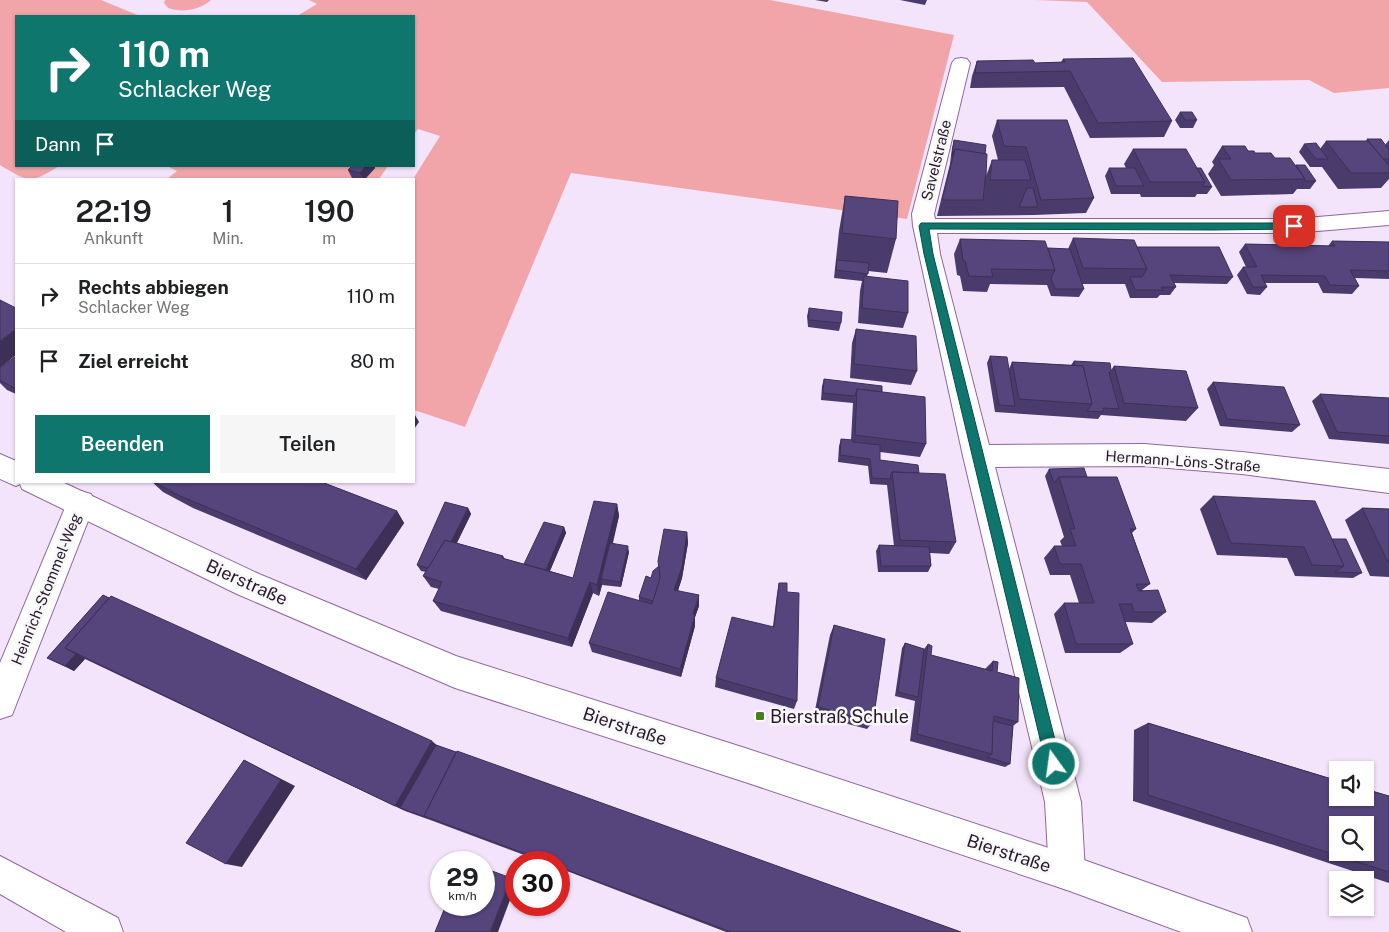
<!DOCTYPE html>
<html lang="de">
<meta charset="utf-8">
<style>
body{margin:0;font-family:"Public Sans",sans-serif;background:#f6f6f6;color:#202124;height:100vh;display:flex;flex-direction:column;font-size:19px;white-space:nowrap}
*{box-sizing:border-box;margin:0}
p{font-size:16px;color:#757577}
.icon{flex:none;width:28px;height:28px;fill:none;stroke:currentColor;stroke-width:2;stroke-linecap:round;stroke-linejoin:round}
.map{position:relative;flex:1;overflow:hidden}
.panel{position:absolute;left:15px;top:178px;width:400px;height:305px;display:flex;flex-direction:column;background:#fff;border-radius:0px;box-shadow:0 1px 4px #0004}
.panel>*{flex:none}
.guide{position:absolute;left:15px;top:15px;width:400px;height:152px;border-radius:0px;box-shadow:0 1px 4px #0004;background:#0f766e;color:#fff;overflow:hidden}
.buttons{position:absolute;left:1329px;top:761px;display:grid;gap:10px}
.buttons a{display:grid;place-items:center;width:45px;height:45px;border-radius:0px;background:#fff;box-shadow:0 1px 4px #0004;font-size:25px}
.speed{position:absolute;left:430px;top:851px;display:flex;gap:10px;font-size:25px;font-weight:700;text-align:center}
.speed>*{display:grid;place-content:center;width:65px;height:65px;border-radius:50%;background:#fff;box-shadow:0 1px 4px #0004;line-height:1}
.speed small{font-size:12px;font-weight:400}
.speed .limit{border:8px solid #d22;background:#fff;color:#111}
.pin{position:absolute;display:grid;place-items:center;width:42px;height:42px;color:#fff;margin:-21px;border-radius:10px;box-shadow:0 2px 8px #0006}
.me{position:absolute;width:55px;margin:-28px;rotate:346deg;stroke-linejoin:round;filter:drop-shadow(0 0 4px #0008)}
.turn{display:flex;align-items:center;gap:18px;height:105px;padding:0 20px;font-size:22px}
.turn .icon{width:65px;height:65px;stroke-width:2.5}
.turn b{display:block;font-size:35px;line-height:42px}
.then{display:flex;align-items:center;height:48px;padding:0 20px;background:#0003;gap:10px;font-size:19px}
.eta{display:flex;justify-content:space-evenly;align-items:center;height:85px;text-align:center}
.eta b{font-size:30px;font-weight:600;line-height:35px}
.primary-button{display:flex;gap:10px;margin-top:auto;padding:10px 20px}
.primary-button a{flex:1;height:58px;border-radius:0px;background:#0f766e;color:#fff;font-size:20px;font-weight:600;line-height:58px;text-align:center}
.primary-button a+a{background:#f6f6f6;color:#202124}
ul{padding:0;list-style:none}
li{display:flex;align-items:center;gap:15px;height:65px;padding:0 20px;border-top:1px solid #e0e0e0}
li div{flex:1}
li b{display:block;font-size:19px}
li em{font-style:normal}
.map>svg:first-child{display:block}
.green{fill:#f2a5a9}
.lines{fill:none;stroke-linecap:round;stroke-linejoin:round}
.minor-casing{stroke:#8e689d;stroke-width:2}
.major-casing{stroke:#8e689d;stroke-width:2}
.minor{fill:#fff;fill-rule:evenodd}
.major{fill:#fff;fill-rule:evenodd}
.wall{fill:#493b6b}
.shaded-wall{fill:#3c3057}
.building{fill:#55457c;stroke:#3c3057;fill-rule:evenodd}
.route{fill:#0f766e;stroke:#0a4d48}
.poi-dot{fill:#44801d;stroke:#f8f8f8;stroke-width:2}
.labels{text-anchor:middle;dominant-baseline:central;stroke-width:5;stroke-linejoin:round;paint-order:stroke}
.street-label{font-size:15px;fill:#28182e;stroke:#f8f8f8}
.near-street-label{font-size:18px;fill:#28182e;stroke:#f8f8f8}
.near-poi-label{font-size:18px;fill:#28182e;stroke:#f8f8f8;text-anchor:start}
</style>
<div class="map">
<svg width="1389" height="932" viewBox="0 0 1389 932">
<rect width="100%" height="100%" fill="#f4e4fb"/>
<g class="green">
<path d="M0 0H101L140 16H16V166H59C31 184 28 182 0 165Z"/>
<path d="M165 0H211C200 10 182 13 168 8L164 3Z"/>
<path d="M309 0H770L954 35 907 219 571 173 465 427 414 410 413 179 440 136 418 129 414 134V16H297L317 4Z"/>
<path d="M1035 0H1389V88L1334 93 1309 80 1162 82 1087 2Z"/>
<path d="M167 166H388L379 179H167L177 171Z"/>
</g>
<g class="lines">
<g class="minor-casing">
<g id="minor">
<path d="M961 58 967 59 970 63 934 214 935 219H1294L1389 211V225L1294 233H937L940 254 989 445 1144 444 1242 452 1389 469V493L1242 474 1144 466 995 467 1081 802 1085 872 1080 885 1067 890 1054 885 1049 872 1045 802 963 456 913 226 912 214 952 63 955 59Z"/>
<path d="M81 491 91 494 95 503 12 715 0 719V663L67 503 71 494Z"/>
<path d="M0 856 118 918 123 932H66L0 894Z"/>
</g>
</g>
<g class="major-casing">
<path id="major" d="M0 454 16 461V481H60L259 574 456 656 745 748 1067 854 1247 918 1252 932H1181L1067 890 745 782 455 688 237 594 22 489 20 484 16 486 0 479Z"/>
</g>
<use href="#minor" class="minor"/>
<use href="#major" class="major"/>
</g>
<g class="wall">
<path d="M815 0H829L827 2Z"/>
<path d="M900 0H927L925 5Z"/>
<path d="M1063 59 1172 121 1164 137 1090 138 1064 87 970 88 972 76 977 61 1035 63 1061 62Z"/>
<path d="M1180 112 1197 120 1193 128H1180L1175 120Z"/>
<path d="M997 120 1094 198 1086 213 1034 215 937 216 950 164 952 148 954 140 986 176 992 160H998L992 136Z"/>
<path d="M1367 139 1385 145 1389 140V179L1381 188 1338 189 1322 167H1310L1299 152 1304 144 1320 149 1326 141H1366Z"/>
<path d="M1222 146 1248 151 1296 165 1316 181 1310 189H1297L1293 194 1221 196 1208 174 1214 165 1212 162Z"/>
<path d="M1133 149 1197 168 1212 187 1207 194H1197L1195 197H1141L1140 194H1111L1105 176 1109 168H1126L1124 164Z"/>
<path d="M352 166H374L375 168 365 179H354L352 178 348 170Z"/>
<path d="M845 196 896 239 887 273 868 271 867 277 908 313 903 328 858 323 860 291 862 281 834 278 839 231Z"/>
<path d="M1073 238 1137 247 1233 277 1227 284 1174 283 1176 287 1170 295H1160L1157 298H1130L1125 284H1082L1084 289 1079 297 1051 296 1047 285 990 284 987 292 963 291 960 276 957 275 954 254 960 239 1048 248 1068 249Z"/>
<path d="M1332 241 1389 242V279L1355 278 1359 286 1352 294 1323 293 1318 283H1265L1267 287 1260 295 1247 294 1237 275 1243 267H1246L1239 252 1245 244 1328 246Z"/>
<path d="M809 308 841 323 839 331 808 327 807 316Z"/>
<path d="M856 329 917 371 911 385 850 378 852 343Z"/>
<path d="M16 356V394L7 390 0 383V380Z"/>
<path d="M990 356 1009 369 1012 362 1071 365 1074 361 1111 370 1114 366 1198 408 1186 421 1101 415 1098 419 995 412 987 363Z"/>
<path d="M824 379 882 392 926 444 920 457 880 452V460L919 473 956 542 949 554 930 553 931 566 928 572H878L876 551 879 545 894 546 887 485 870 484 868 466 838 462 839 446 841 439 851 440 853 403 821 400 822 386Z"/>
<path d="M1213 382 1300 425 1292 432 1220 426 1207 389Z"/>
<path d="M1320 394 1389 398V444L1329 439 1312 401Z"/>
<path d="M1049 469 1087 477 1136 529 1132 533 1150 584 1142 590 1166 612 1152 623 1125 622 1133 644 1120 653H1065L1054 614 1064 603H1079L1070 575H1050L1044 558 1054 546H1062L1060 541 1064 537 1045 476Z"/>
<path d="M151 481H319L397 511 404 523 366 580 193 508 163 492Z"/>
<path d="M1213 496 1332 539 1362 573 1353 578 1295 576 1287 558 1217 555 1200 509Z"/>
<path d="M617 504 619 516 613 543 629 552 621 587 602 585 599 596 593 593 572 647 441 611 433 601 439 589 431 587 423 576 426 572 421 571 417 565 468 508 471 514 457 543 503 556 505 559 524 564 564 527 566 533 550 571 573 578Z"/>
<path d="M1362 508 1389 509V577L1370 576 1345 520Z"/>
<path d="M687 532 688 543 682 578 678 590 699 606 695 617V626L681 677 592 652 589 643 639 600V597L659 566Z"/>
<path d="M779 583 787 592 797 701 794 709 715 687 716 678 773 626 777 594Z"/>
<path d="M103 595 436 745 961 932H726L559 868V862H543L433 821 405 811 83 658 85 659 74 671 47 658Z"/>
<path d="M834 625 873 722 867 729 814 715 830 635Z"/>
<path d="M905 643 924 649 928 644 931 655 985 669 993 661 997 672 1018 722 1013 726 1010 764 1005 767 910 741 915 701 895 696 902 648Z"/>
<path d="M1148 723 1389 796V883L1277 846 1133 801 1134 730Z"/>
</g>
<g class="shaded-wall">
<path d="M366 166H374L375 168 365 179H363L360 173Z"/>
<path d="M16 329V355L0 368V341Z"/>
<path d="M415 415 419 422 414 429V418Z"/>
<path d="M617 504 619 516 603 579H601L602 585 599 596 597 585Z"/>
<path d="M468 508 471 514 452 552 433 569Z"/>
<path d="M397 511 404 523 366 580 356 569Z"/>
<path d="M564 527 566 533 546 580 544 574Z"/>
<path d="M687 532 688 543 682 578 675 600 674 590Z"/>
<path d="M628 546 629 552 621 587 620 582Z"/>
<path d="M590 582 593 593 572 647 568 638Z"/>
<path d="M699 595V606L695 617V626L681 677 680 669 693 614Z"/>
<path d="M76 654 85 659 74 671 65 666Z"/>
<path d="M432 741 440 748 400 808 395 806Z"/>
<path d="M244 760 295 786 242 867 226 864Z"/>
<path d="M511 878 516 880V884L498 932H490Z"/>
</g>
<g class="building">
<path d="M1133 58 1172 121 1098 123 1070 71 975 73 977 61 1033 60 1035 63 1065 62 1063 59Z"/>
<path d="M1180 112H1192L1197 120H1185Z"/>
<path d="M997 120H1067L1094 198 1041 200 1026 147 1004 146Z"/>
<path d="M1367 139H1381L1389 150V159H1383Z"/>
<path d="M954 140 986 145 985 154 955 149 952 156Z"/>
<path d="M1326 141H1368L1389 166V173H1351Z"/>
<path d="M1316 143 1328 159H1316L1304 144Z"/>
<path d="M1222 146H1245L1248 151H1254L1255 153H1271L1275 158H1290L1305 179 1231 180 1218 159H1231Z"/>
<path d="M955 149 987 154 986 176 985 179 983 200H942Z"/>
<path d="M1133 149H1186L1205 182H1150Z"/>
<path d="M992 160H1025L1031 180H990Z"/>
<path d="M1296 165H1305L1316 181H1304L1305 179Z"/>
<path d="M352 166H366L360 173 348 170Z"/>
<path d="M1109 168H1135L1144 186H1116Z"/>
<path d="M1197 168H1201L1212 187 1202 186 1205 182Z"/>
<path d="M1027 188H1033L1038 207H1019Z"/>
<path d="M845 196 898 201 896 239 842 233Z"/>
<path d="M1073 238 1134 240 1147 269 1083 268Z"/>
<path d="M960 239 1045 241 1055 270 991 269 993 277 969 276 965 261 963 260Z"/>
<path d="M1332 241 1389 242V271L1350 270 1359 286 1330 285 1325 276 1261 275 1267 287H1253L1243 267H1257L1245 244 1335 246Z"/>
<path d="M1137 247H1219L1233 277 1170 275 1176 287H1161L1163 290H1135L1130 277H1142L1147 269Z"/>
<path d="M1048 248 1070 249 1084 289H1055L1051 278 1055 270Z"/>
<path d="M837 260 869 263 868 274 836 270Z"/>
<path d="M864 276 908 281V313L862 308Z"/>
<path d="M0 300 16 308V329L0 341Z"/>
<path d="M809 308 842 312 841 323 809 320Z"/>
<path d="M856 329 916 336 917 371 854 364Z"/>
<path d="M16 356V389L0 380V368Z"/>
<path d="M990 356 1007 357 1015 406 999 405Z"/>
<path d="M1074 361 1110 363 1111 370 1109 373 1119 409 1103 408V412L1087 411 1092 404 1083 366H1075Z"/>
<path d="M1012 362 1083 366 1092 404 1019 399Z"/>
<path d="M1114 366 1186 371 1198 408 1124 403Z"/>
<path d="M824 379 882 386V392L857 389 855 396 823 393Z"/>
<path d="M1213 382 1284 387 1300 425 1227 419Z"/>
<path d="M857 389 925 397 926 444 855 435Z"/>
<path d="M1320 394 1389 398V436L1337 432Z"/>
<path d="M841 439 853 440V442L880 445V460L918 465 919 473 892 472 890 479 872 478 870 459 840 455Z"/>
<path d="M1084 468 1087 477H1059L1054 483 1049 469Z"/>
<path d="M892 472 945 474 956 542 900 540Z"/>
<path d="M1059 477H1117L1136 529H1130L1150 584H1136L1139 591 1158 590 1166 612H1134L1132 604H1119L1133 644H1076L1064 603H1094L1081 564H1060L1054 546H1076L1070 529H1075Z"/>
<path d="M152 481H319L397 511 356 569 180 496Z"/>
<path d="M1213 496 1315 501 1344 566 1312 565 1304 547 1231 543Z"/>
<path d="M594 501 617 504 597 585 590 582 568 638 433 601 442 582 423 576 445 540 503 556 502 558 573 578Z"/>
<path d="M445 502 468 508 451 542 445 540 428 568 417 565Z"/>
<path d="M1362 508 1389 509V564Z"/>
<path d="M544 522 564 527 546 570 524 564Z"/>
<path d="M664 529 687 532 682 567 674 590 699 595 693 614 695 615 680 669 589 643 608 592 652 604 660 577 658 561Z"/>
<path d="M1332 539H1346L1362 573 1335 572 1344 566Z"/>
<path d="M610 543 628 546 620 582 601 579Z"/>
<path d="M879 545 929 547 931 566H881Z"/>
<path d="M659 566 660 578 653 601 639 597 646 576 651 578 653 571Z"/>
<path d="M779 583H787V592L799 593 797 701 716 678 732 617 774 627Z"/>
<path d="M103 595 109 598 65 648 76 654 65 666 47 658Z"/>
<path d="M111 596 432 741 395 806 65 648Z"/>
<path d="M834 625 885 639 873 722 818 707Z"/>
<path d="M905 643 924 649 918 697 898 692Z"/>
<path d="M928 644 932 646 931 655 992 671 993 661 998 662 997 672 1019 678 1018 722 994 716 992 754 917 734Z"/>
<path d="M993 721 1013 726 1010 764 987 757 992 754Z"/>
<path d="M1148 723 1338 781V798H1365V789L1389 796V872L1148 795ZM1338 825H1365V852H1338Z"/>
<path d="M436 745 456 752 424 816 428 818 400 808Z"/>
<path d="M457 751 961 932H731L559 867V862H547L424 816Z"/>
<path d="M244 760 281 780 226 864 186 843Z"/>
<path d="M484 868 511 878 490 932H435L446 905H484Z"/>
</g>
<path class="route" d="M921 223H1294L1299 226 1294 229 1213 230 929 229 933 254 1061 764 1059 769 1054 771 1048 769 1046 764 924 254 919 226Z"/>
<rect class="poi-dot" x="755" y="711" width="10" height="10" rx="2.5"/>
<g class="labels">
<g class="street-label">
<text transform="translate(936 160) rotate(-76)">Savelstraße</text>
<text transform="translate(1183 461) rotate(4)">Hermann-Löns-Straße</text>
<text transform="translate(46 589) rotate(-68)">Heinrich-Stommel-Weg</text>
</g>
<g class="near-street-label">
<text transform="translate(247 582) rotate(24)">Bierstraße</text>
<text transform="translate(625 726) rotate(18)">Bierstraße</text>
<text transform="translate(1009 853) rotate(18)">Bierstraße</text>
</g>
<g class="near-poi-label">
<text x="770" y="716">Bierstraß Schule</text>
</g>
</g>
</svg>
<div class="buttons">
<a><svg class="icon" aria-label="sound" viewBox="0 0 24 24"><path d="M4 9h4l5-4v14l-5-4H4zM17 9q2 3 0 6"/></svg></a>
<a><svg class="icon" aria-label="search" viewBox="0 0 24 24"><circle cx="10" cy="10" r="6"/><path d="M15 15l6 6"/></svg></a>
<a><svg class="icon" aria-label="layers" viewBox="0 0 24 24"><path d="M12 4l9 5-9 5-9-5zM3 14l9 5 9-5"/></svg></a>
</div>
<div class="speed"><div>29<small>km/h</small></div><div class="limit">30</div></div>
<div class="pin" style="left:1294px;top:226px;background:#d93025"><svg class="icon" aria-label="arrive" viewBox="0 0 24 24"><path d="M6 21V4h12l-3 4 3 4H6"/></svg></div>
<svg class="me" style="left:1054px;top:764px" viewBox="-20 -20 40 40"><circle r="17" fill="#0f766e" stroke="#fff" stroke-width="3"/><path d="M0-11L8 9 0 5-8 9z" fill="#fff"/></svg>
<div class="guide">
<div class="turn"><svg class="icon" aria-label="right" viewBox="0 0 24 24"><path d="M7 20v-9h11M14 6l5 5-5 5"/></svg><div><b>110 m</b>Schlacker Weg</div></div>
<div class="then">Dann<svg class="icon" aria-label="arrive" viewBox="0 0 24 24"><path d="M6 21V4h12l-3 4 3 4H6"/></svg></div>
</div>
<section class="panel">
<div class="eta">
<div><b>22:19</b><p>Ankunft</p></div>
<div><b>1</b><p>Min.</p></div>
<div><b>190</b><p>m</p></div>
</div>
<ul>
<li><svg class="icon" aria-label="right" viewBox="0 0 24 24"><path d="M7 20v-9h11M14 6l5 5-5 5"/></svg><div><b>Rechts abbiegen</b><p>Schlacker Weg</p></div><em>110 m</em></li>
<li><svg class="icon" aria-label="arrive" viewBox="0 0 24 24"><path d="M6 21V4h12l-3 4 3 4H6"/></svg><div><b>Ziel erreicht</b></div><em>80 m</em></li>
</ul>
<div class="primary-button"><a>Beenden</a><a>Teilen</a></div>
</section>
</div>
